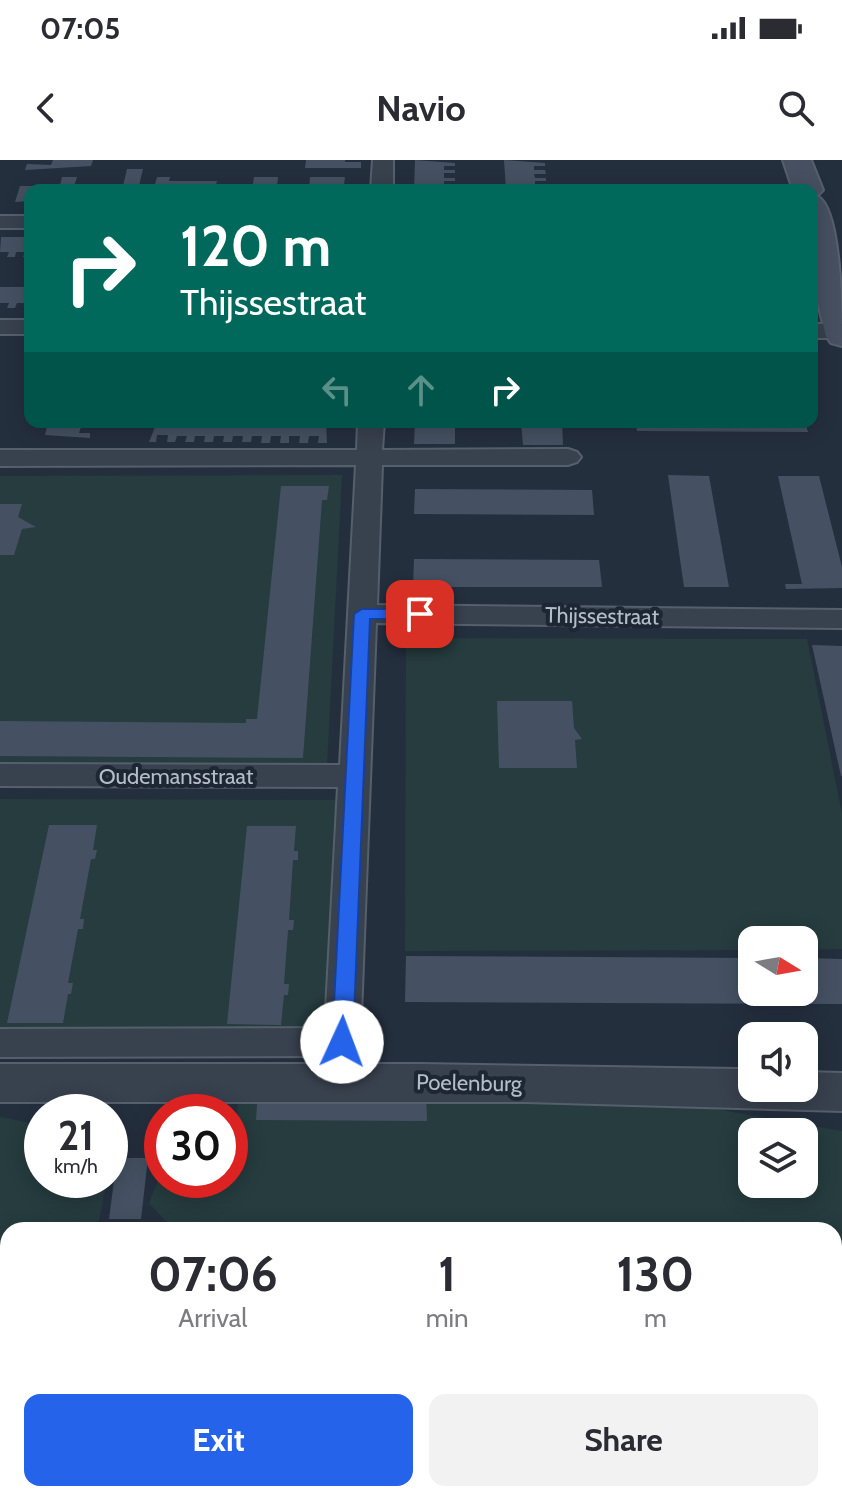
<!DOCTYPE html>
<style>
body{margin:0;font-family:Cabin,sans-serif;background:#f2f2f3;color:#2b2b33;height:100vh;display:flex;flex-direction:column;font-size:30px;white-space:nowrap}
*{box-sizing:border-box;margin:0}
p{font-size:26px;color:#7c7c81}
.icon{flex:none;width:44px;height:44px;fill:none;stroke:currentColor;stroke-width:2;stroke-linecap:round;stroke-linejoin:round}
.map{position:relative;flex:1;overflow:hidden}
.side{position:absolute;left:0px;top:1062px;width:842px;height:280px;display:flex;flex-direction:column;background:#fff;border-radius:24px 24px 0 0;box-shadow:0 4px 20px #0003}
.side>*{flex:none}
.banner{position:absolute;left:24px;top:24px;width:794px;height:244px;border-radius:16px;box-shadow:0 4px 20px #0003;background:#00695c;color:#fff;overflow:hidden}
.needle{width:52px;rotate:101deg}
.buttons{position:absolute;left:738px;top:766px;display:grid;gap:16px}
.buttons a{display:grid;place-items:center;width:80px;height:80px;border-radius:16px;background:#fff;box-shadow:0 4px 20px #0003;font-size:40px}
.speed{position:absolute;left:24px;top:934px;display:flex;gap:16px;font-size:40px;font-weight:700;text-align:center}
.speed>*{display:grid;place-content:center;width:104px;height:104px;border-radius:50%;background:#fff;box-shadow:0 4px 20px #0003;line-height:1}
.speed small{font-size:20px;font-weight:400}
.speed .limit{border:12px solid #d22;background:#fff;color:#111}
.pin{position:absolute;display:grid;place-items:center;width:68px;height:68px;color:#fff;margin:-34px;border-radius:16px;box-shadow:0 4px 12px #0006}
.me{position:absolute;width:88px;margin:-44px;rotate:2deg;stroke-linejoin:round;filter:drop-shadow(0 0 6px #0008)}
.turn{display:flex;align-items:center;gap:28px;height:168px;padding:0 24px;font-size:36px}
.turn .icon{width:104px;height:104px;stroke-width:2.5}
.turn b{display:block;font-size:56px;line-height:68px}
.lanes{display:flex;align-items:center;height:76px;padding:0 24px;background:#0003;justify-content:center;gap:40px;direction:ltr}
.lanes .off{opacity:.35}
.eta{display:flex;justify-content:space-evenly;align-items:center;height:136px;text-align:center}
.eta b{font-size:48px;font-weight:700;line-height:56px}
.action{display:flex;gap:16px;margin-top:auto;padding:16px 24px}
.action a{flex:1;height:92px;border-radius:16px;background:#2563eb;color:#fff;font-size:32px;font-weight:700;line-height:92px;text-align:center}
.action a+a{background:#f2f2f3;color:#2b2b33}
.status{display:flex;justify-content:space-between;align-items:center;height:56px;padding:0 40px;background:#fff;direction:ltr}
.status svg{height:22px;fill:currentColor}
header{display:flex;justify-content:space-between;align-items:center;height:104px;padding:0 24px;background:#fff;font-size:36px;font-weight:700}
.map>svg:first-child{display:block}
.green{fill:#263c3f;fill-rule:evenodd}
.water{fill:#394c67}
.building{fill:#455162}
.lines{fill:none;stroke-linecap:round;stroke-linejoin:round}
.minor-casing{stroke:#565f6c;stroke-width:4}
.tertiary-casing{stroke:#565f6c;stroke-width:4}
.secondary-casing{stroke:#565f6c;stroke-width:4}
.minor{fill:#38414e;fill-rule:evenodd}
.tertiary{fill:#38414e;fill-rule:evenodd}
.secondary{fill:#465061;fill-rule:evenodd}
.route{fill:#2563eb;stroke:#184099;stroke-width:2}
.labels{text-anchor:middle;dominant-baseline:central;stroke-width:8;stroke-linejoin:round;paint-order:stroke}
.street-label{font-size:22px;fill:#b4bcc9;stroke:#1d2633}
</style>
<div class="status"><b>07:05</b><svg viewBox="0 0 49 12"><path d="M0 12V9h3v3zM5 12V6h3v6zM10 12V3h3v9zM15 12V0h3v12zM26 1h20v11H26zM47 4h2v5h-2z"/></svg></div>
<header><svg class="icon" aria-label="back" viewBox="0 0 24 24"><path d="M15 5l-7 7 7 7"/></svg>Navio<svg class="icon" aria-label="search" viewBox="0 0 24 24"><circle cx="10" cy="10" r="6"/><path d="M15 15l6 6"/></svg></header>
<div class="map">
<svg width="842" height="1342" viewBox="0 0 842 1342">
<rect width="100%" height="100%" fill="#242f3e"/>
<g class="green">
<path d="M342 315 327 606H0V316Z"/>
<path d="M406 478 807 479 842 654V789L804 790V780H752V790L405 791Z"/>
<path d="M0 639 339 640 327 876 0 867Z"/>
<path d="M239 918 604 930 842 971V1190L834 1191V1070H299L297 1067 238 1065 174 1070 149 1043 159 1018 230 1020V978H236ZM752 972H804V1024H752Z"/>
<path d="M42 955V1020H107L97 1070H8V1318L0 1319V957L31 963Z"/>
</g>
<path class="water" d="M842 1190V1342H0V1319L8 1318V1334H834V1191Z"/>
<g class="building">
<path d="M53 0H93L91 6 25 10 27 4 51 5Z"/>
<path d="M306 0H345V2H361V8H305Z"/>
<path d="M415 0 455 3V6H444V10H455V13H444V18H455V21H444V25H455V29L414 30Z"/>
<path d="M504 0 545 3V6H534V10H545L546 14H534L535 18H546V21H535V25H547V29L506 30Z"/>
<path d="M127 9H143L138 30H122Z"/>
<path d="M62 17H77L73 30H59Z"/>
<path d="M157 17H170L169 21H217L215 29 167 30 154 28Z"/>
<path d="M254 17H278L277 28 252 30Z"/>
<path d="M310 17H345L344 25 360 26 358 30H309Z"/>
<path d="M585 25H746L747 30H585Z"/>
<path d="M20 26H33L30 41 15 42Z"/>
<path d="M1 77H30V97H23L25 92H16L15 97H7L9 92H0Z"/>
<path d="M0 127H30V148H24L26 143H17L15 148H7L9 143H0Z"/>
<path d="M48 262H93L92 267H81L79 273H90V278L45 275Z"/>
<path d="M157 262H326L327 283H318L319 276H309L308 283H299L300 276H289V283H280L281 276H271L270 283H261L262 276H252L251 282H242L243 276H233L232 282H223L224 276H214L213 282H204L205 276H195L194 282H185L187 276H177L175 282H167L168 275H157L156 282H149Z"/>
<path d="M415 262H455V284H414Z"/>
<path d="M521 262H562L563 285H523Z"/>
<path d="M636 262H805L808 272 637 271Z"/>
<path d="M668 315 709 316 729 427H684Z"/>
<path d="M778 316H819L842 407V428L786 429 785 424H802Z"/>
<path d="M281 326H329L327 340H322L303 598 0 596V561L246 563V559H257Z"/>
<path d="M415 329 592 330 594 355 414 354Z"/>
<path d="M0 344H22L18 357 36 367 22 369 14 395H0Z"/>
<path d="M414 399 599 400 602 427H413Z"/>
<path d="M812 485 842 486V616H841Z"/>
<path d="M497 541H572L574 568 582 579 575 580 577 608H499Z"/>
<path d="M49 665H97L93 690H97L95 699H91L80 759H84L83 769H78L68 823H73L71 834H68L63 863H7Z"/>
<path d="M247 666H296L294 691H298V700H293L289 760H294L293 770H288L284 824H289L288 835H284L281 865 227 864Z"/>
<path d="M406 796 752 798V832H804V798L842 799V844L405 842Z"/>
<path d="M258 930 426 931 427 961 256 960Z"/>
<path d="M117 998H148L141 1059H109Z"/>
</g>
<g class="lines">
<g class="minor-casing">
<g id="minor">
<path d="M373 0H393V30H371Z"/>
<rect x="0" y="56" width="30" height="12"/>
<rect x="0" y="160" width="30" height="14"/>
<rect x="812" y="164" width="30" height="14"/>
<path d="M358 262H384L382 290 568 289 577 292 581 297 577 302 568 305H382L377 445 842 450V468L376 463 360 882 355 892 342 896 0 897V869L325 868 338 627 0 626V604L340 605 356 305 0 306V290H357Z"/>
</g>
</g>
<g class="tertiary-casing">
<path id="tertiary" d="M0 904H421L737 909 752 910V928H804V912L842 913V951L526 942H0Z"/>
</g>
<g class="secondary-casing">
<path id="secondary" d="M783 0H811L823 30 817 36C842 47 842 158 842 186L831 183 826 176 812 119 815 105 812 30H793Z"/>
</g>
<use href="#minor" class="minor"/>
<use href="#tertiary" class="tertiary"/>
<use href="#secondary" class="secondary"/>
</g>
<path class="route" d="M362 449H420L428 454 420 459H370L353 882 350 888 342 891 335 888 332 882 354 454Z"/>
<g class="labels">
<g class="street-label">
<text transform="translate(602 456) rotate(1)">Thijssestraat</text>
<text x="176" y="616">Oudemansstraat</text>
<text transform="translate(469 923) rotate(1)">Poelenburg</text>
</g>
</g>
</svg>
<div class="buttons">
<a><svg class="needle" viewBox="-14 -14 28 28"><path d="M0-13l5 13h-10z" fill="#e53935"/><path d="M0 13l5-13h-10z" fill="#7c7c81"/></svg></a>
<a><svg class="icon" aria-label="sound" viewBox="0 0 24 24"><path d="M4 9h4l5-4v14l-5-4H4zM17 9q2 3 0 6"/></svg></a>
<a><svg class="icon" aria-label="layers" viewBox="0 0 24 24"><path d="M12 4l9 5-9 5-9-5zM3 14l9 5 9-5"/></svg></a>
</div>
<div class="speed"><div>21<small>km/h</small></div><div class="limit">30</div></div>
<div class="pin" style="left:420px;top:454px;background:#d93025"><svg class="icon" aria-label="arrive" viewBox="0 0 24 24"><path d="M6 21V4h12l-3 4 3 4H6"/></svg></div>
<svg class="me" style="left:342px;top:882px" viewBox="-20 -20 40 40"><circle r="19" fill="#fff"/><path d="M0-13L10 11 0 6-10 11z" fill="#2563eb"/></svg>
<div class="banner">
<div class="turn"><svg class="icon" aria-label="right" viewBox="0 0 24 24"><path d="M7 20v-9h11M14 6l5 5-5 5"/></svg><div><b>120 m</b>Thijssestraat</div></div>
<div class="lanes"><svg class="icon off" aria-label="left" viewBox="0 0 24 24"><path d="M17 20v-9H6M10 6l-5 5 5 5"/></svg><svg class="icon off" aria-label="ahead" viewBox="0 0 24 24"><path d="M12 20V5M6 11l6-6 6 6"/></svg><svg class="icon" aria-label="right" viewBox="0 0 24 24"><path d="M7 20v-9h11M14 6l5 5-5 5"/></svg></div>
</div>
<section class="side">
<div class="eta">
<div><b>07:06</b><p>Arrival</p></div>
<div><b>1</b><p>min</p></div>
<div><b>130</b><p>m</p></div>
</div>
<div class="action"><a>Exit</a><a>Share</a></div>
</section>
</div>
